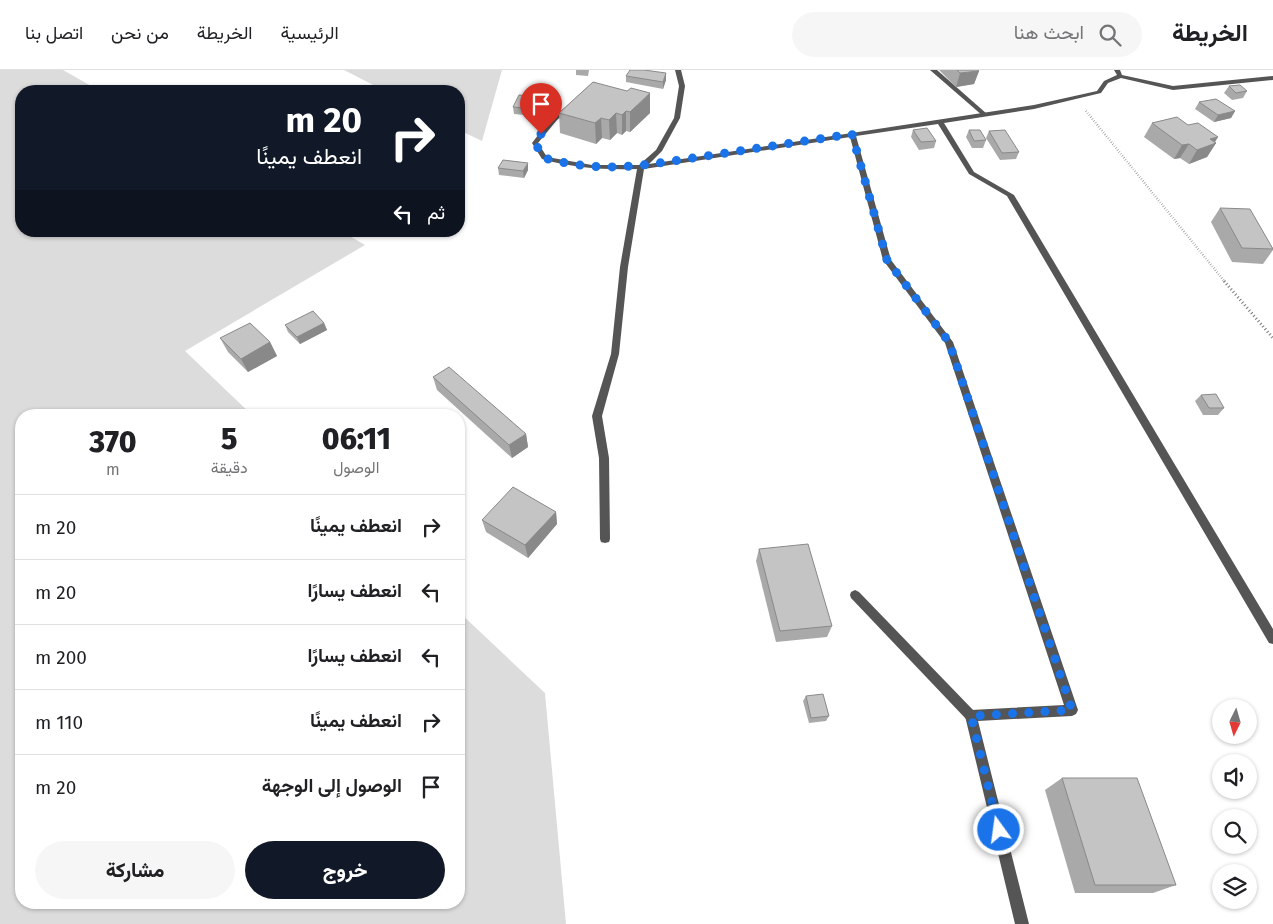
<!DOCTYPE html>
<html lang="ar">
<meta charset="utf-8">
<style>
body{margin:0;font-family:"Fira Sans",Vazirmatn,sans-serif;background:#f6f6f6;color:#202124;direction:rtl;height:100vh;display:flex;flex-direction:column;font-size:19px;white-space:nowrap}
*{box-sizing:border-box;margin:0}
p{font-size:16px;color:#757577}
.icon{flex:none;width:28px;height:28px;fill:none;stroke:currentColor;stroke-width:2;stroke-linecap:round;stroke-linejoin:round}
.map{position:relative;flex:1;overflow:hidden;direction:ltr}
.panel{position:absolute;left:15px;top:339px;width:450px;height:500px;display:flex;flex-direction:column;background:#fff;border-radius:20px;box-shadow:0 1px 4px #0004;direction:rtl}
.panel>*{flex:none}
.banner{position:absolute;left:15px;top:15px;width:450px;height:152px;border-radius:20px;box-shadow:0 1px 4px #0004;direction:rtl;background:#111827;color:#fff;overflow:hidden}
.needle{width:32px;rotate:185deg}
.fabs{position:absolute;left:1212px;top:629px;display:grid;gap:10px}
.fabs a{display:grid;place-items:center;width:45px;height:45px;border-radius:50%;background:#fff;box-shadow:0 1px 4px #0004;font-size:25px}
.pin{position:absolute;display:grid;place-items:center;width:42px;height:42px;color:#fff;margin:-51px -21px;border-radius:50% 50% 50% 0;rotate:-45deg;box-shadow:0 0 5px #0007}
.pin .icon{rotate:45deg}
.me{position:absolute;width:55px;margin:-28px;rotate:346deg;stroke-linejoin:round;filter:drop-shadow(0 0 4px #0008)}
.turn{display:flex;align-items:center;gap:18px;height:105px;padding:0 20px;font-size:22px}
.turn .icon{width:65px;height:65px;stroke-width:2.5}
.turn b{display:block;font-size:35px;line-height:42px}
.then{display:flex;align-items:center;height:48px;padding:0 20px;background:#0003;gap:10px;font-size:19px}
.eta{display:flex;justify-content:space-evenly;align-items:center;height:85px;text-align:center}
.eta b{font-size:30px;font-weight:800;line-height:35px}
.cta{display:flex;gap:10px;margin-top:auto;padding:10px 20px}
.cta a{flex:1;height:58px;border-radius:30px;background:#111827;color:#fff;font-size:20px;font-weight:800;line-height:58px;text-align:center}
.cta a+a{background:#f6f6f6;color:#202124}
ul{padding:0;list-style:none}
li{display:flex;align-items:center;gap:15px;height:65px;padding:0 20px;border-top:1px solid #e0e0e0}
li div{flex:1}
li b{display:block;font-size:19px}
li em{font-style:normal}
header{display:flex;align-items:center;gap:30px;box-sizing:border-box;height:70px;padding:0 25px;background:#fff;border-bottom:1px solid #e0e0e0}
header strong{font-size:24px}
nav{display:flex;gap:28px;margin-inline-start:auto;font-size:18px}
.search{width:350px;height:45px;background:#f6f6f6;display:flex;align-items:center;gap:12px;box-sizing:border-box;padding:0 18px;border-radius:28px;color:#757577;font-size:19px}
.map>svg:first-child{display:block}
.green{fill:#dcdcdc}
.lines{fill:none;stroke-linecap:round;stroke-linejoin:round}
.path-far1{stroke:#777;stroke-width:2.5;stroke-dasharray:0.5 2;stroke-linecap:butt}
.path{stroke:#777;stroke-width:3;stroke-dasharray:1 2.5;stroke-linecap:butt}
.lane{fill:#555;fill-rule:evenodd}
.street{fill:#555;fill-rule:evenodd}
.wall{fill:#a9a9a9}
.shaded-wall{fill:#898989}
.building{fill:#c4c4c4;stroke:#898989}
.route{stroke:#1a73e8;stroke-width:9;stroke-dasharray:0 16.2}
</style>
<header>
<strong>الخريطة</strong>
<div class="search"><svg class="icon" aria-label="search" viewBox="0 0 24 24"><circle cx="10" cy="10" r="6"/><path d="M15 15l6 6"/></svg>ابحث هنا</div>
<nav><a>الرئيسية</a><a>الخريطة</a><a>من نحن</a><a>اتصل بنا</a></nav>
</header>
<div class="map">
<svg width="1273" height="854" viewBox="0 0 1273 854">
<rect width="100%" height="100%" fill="#fff"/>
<g class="green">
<path d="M0 0H63L100 21H21V161H341L365 175 185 281 252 345H21V832H459V542L545 623 566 854H0Z"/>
<path d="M344 0H502L482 71 459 60V21H385Z"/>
</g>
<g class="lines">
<path class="path-far1" d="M1086 41 1225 212"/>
<path class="path" d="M1224 211 1273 268"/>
<g class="lane">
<path d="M930 0H937L987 44V46H983Z"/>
<path d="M855 520 859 522 975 642 977 646 975 650 971 652 967 650 851 528 850 525 851 522Z"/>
</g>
<path class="street" d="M675 0H681L685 16 680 48 662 81 649 94 1034 35 1097 21 1104 11 1117 5 1114 0H1120L1122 5 1173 16 1273 6V10L1173 20 1121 8 1108 13 1101 23 1034 39 944 53 974 102 1014 125 1273 559V574L1269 573 1007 126 969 104 938 54 856 66 891 190 953 272 1078 640 1076 644 1072 646 978 651 1029 854H1015L965 646 967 642 971 640 1064 635 945 273 883 190 850 67 644 99 628 197 619 284 602 346 609 388 610 469 609 472 605 473 601 472 600 469 599 388 592 346 611 284 620 197 637 99C604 100 573 98 542 89L532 73 552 47 570 34 573 36 572 37 557 50 538 73 547 87 592 95H639L656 80 674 48 679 16Z"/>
</g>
<g class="wall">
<path d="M576 0H589L588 6 576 5Z"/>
<path d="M939 0H978L979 1 974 14 956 17Z"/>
<path d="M626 6 666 10 663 19 626 12Z"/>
<path d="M593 12 650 43 630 62 626 61 622 65 617 63 610 70 602 68 596 74 560 63 559 43Z"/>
<path d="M1229 16 1247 21 1243 28 1232 30 1224 23Z"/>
<path d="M1199 32 1235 41 1231 48 1214 52 1195 39Z"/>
<path d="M539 34 534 46 514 44 513 37Z"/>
<path d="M1152 53 1188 55 1218 67 1215 72 1216 73 1207 87 1189 94 1180 88 1174 89 1144 67Z"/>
<path d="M913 60 936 71 934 78 919 80 911 67Z"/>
<path d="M969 60 986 70 983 78H972L966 67Z"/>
<path d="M989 61 1019 82 1016 89 1000 90 986 68Z"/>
<path d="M498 98 528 100 524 108 499 105Z"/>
<path d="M1220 138 1273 178V180L1263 194 1232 192 1211 152Z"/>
<path d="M324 253 327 260 300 274 288 262 285 255Z"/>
<path d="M220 268 270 272 277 286 248 302 228 282Z"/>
<path d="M433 307 526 364 528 377 512 388 437 320Z"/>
<path d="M1201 325 1224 338 1218 345H1203L1195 331Z"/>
<path d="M556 442 557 454 528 488 486 462 482 450Z"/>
<path d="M759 479 832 556 827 567 776 572 756 491Z"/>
<path d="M806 626 829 646 826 651 809 653 803 631Z"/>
<path d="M1062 708 1176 815 1153 823H1075L1045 720Z"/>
</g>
<g class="shaded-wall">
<path d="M979 1 974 14 956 17 960 3Z"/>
<path d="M666 3V10L663 19V12Z"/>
<path d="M650 23V43L630 62V42Z"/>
<path d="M539 27V34L534 46 533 39Z"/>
<path d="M626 41V61L622 65V45Z"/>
<path d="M1235 41 1231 48 1214 52 1218 45Z"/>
<path d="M616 43 617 63 610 70 609 50Z"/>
<path d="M601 48 602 68 596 74 595 53Z"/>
<path d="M1218 67 1214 73H1216L1207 87 1189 94 1197 80 1210 69Z"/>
<path d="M1189 74 1180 88 1174 89 1182 75Z"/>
<path d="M528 93V100L524 108 523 101Z"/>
<path d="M324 253 327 260 300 274 297 267Z"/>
<path d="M270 272 277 286 248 302 241 289Z"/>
<path d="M526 364 528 377 512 388 509 375Z"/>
<path d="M556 442 557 454 528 488 525 475Z"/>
</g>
<g class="building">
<path d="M630 0H644L666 3 663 12 626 6Z"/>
<path d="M957 0H978L979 1 960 3Z"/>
<path d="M593 12 627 21 631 18 650 23 630 42 626 41 622 45 616 43 609 50 601 48 595 53 559 43Z"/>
<path d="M1240 15 1247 21 1236 23 1229 16Z"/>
<path d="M519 25 539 27 533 39 513 37Z"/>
<path d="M1216 29 1235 41 1218 45 1199 32Z"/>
<path d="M1177 47 1188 55 1198 53 1218 67 1210 69 1216 73 1197 80 1189 74 1182 75 1152 53Z"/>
<path d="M927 58 936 71 921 72 913 60Z"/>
<path d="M969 60H980L986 70 974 71Z"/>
<path d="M1005 60 1019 82 1002 83 989 61Z"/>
<path d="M503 90 528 93 523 101 498 98Z"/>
<path d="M1220 138 1250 139 1273 179 1242 178Z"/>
<path d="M313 241 324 253 297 267 285 255Z"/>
<path d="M250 253 270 272 241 289 220 268Z"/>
<path d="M449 297 526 364 509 375 433 307Z"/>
<path d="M1216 324 1224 338H1209L1201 325Z"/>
<path d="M513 417 556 442 525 475 482 450Z"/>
<path d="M808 474 832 556 780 561 759 479Z"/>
<path d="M823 624 829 646 811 648 806 626Z"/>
<path d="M1062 708H1137L1176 815H1095Z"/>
</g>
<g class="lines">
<path class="route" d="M541 64 535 73 544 88C607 105 650 94 713 85 759 78 805 71 852 64L887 190 949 272 1072 640 971 646 999 760"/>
</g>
</svg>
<div class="fabs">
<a><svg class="needle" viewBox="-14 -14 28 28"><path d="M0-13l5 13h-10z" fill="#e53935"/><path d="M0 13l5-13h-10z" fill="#757577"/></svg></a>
<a><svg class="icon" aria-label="sound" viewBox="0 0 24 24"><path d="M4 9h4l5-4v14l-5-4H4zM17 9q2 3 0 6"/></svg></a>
<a><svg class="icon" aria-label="search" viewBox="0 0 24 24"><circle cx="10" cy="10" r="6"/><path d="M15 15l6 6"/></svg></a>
<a><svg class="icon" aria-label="layers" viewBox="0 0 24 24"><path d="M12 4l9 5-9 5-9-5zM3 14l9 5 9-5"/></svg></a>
</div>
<div class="pin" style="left:541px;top:64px;background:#d93025"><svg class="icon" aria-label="arrive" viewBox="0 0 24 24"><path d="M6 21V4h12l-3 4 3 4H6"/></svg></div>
<svg class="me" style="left:999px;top:760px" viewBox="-20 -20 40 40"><circle r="17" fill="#1a73e8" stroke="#fff" stroke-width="3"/><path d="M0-11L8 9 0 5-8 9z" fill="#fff"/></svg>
<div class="banner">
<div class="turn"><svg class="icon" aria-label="right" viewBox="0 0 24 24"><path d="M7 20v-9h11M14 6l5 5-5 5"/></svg><div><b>20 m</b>انعطف يمينًا</div></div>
<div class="then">ثم<svg class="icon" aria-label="left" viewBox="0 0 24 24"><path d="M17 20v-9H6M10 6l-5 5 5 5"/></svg></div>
</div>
<section class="panel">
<div class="eta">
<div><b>06:11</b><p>الوصول</p></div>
<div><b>5</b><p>دقيقة</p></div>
<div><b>370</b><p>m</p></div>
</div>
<ul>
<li><svg class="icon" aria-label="right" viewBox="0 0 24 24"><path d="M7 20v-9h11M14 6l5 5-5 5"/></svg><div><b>انعطف يمينًا</b></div><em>20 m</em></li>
<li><svg class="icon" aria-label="left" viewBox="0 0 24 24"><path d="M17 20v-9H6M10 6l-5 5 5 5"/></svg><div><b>انعطف يسارًا</b></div><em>20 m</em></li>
<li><svg class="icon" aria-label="left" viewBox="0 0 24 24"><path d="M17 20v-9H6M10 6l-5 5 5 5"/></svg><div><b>انعطف يسارًا</b></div><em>200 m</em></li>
<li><svg class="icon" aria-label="right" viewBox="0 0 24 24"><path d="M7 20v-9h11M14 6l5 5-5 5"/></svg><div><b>انعطف يمينًا</b></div><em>110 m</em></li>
<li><svg class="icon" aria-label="arrive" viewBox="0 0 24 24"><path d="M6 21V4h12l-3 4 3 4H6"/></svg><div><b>الوصول إلى الوجهة</b></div><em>20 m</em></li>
</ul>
<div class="cta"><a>خروج</a><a>مشاركة</a></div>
</section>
</div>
